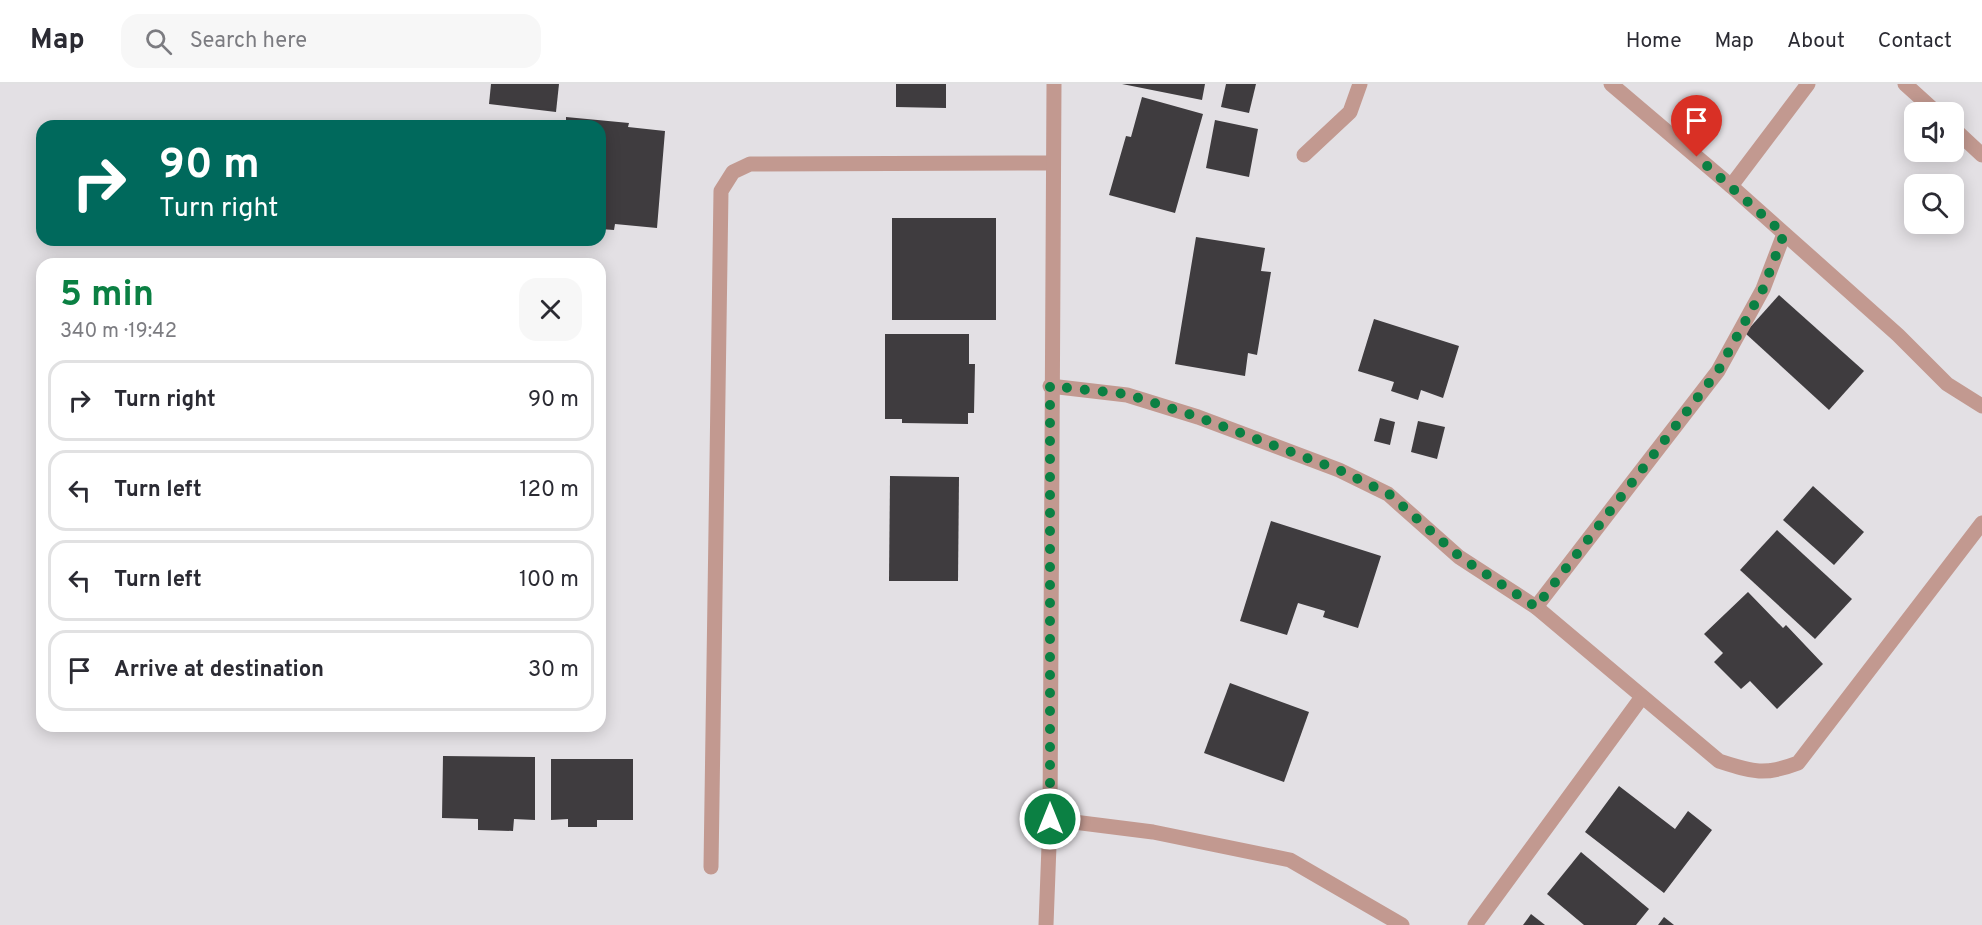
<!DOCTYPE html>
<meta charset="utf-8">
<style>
body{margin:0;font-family:Overpass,sans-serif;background:#f7f7f7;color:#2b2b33;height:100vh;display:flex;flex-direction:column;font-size:22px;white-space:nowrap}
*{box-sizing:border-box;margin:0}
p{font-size:20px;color:#7c7c81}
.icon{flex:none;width:33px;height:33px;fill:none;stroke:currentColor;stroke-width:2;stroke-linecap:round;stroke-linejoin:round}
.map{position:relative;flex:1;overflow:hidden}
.sheet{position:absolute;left:36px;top:174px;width:570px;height:474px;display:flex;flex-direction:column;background:#fff;border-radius:18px;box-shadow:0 3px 15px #0003}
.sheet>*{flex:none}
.top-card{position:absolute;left:36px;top:36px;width:570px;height:126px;border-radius:18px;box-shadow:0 3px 15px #0003;background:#00695c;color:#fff;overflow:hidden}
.tools{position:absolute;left:1904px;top:18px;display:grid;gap:12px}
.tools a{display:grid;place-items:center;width:60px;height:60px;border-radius:12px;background:#fff;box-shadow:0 3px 15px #0003;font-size:30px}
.pin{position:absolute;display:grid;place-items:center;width:51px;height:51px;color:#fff;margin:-62px -26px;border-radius:50% 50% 50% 0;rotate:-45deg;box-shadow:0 0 6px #0007}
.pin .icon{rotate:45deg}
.me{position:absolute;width:66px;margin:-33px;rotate:0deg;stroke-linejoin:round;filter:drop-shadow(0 0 4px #0008)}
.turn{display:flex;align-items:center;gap:21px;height:126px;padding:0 24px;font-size:27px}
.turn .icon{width:78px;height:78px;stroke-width:2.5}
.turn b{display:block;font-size:42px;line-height:51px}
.round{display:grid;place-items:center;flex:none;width:63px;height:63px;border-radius:18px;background:#f7f7f7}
.summary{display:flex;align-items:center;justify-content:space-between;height:102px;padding:0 24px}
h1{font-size:36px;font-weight:700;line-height:45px;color:#0b8043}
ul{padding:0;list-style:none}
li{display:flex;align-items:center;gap:18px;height:81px;margin:0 12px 9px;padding:0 12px;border:3px solid #e1e1e2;border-radius:18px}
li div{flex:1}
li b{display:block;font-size:22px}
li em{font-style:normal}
header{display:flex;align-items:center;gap:36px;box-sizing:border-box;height:84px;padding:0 30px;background:#fff;border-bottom:2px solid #e1e1e2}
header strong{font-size:28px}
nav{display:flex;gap:33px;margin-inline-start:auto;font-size:21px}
.search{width:420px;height:54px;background:#f7f7f7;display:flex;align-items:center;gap:15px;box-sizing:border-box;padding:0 21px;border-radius:18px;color:#7c7c81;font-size:22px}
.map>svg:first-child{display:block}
.building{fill:#3f3c3f}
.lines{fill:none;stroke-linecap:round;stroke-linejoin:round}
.minor{stroke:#c29990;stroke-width:15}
.route{stroke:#0b8043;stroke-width:10;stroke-dasharray:0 18}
</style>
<header>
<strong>Map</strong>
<div class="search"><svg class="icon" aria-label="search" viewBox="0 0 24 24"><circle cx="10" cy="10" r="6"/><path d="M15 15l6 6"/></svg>Search here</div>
<nav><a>Home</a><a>Map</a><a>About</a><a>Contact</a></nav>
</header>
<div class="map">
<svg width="1982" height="841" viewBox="0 0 1982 841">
<rect width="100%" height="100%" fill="#e3e0e4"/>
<g class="building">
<path d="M491 0H559L556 28 489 20Z"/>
<path d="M896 0H946V24L896 23Z"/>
<path d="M1122 0H1205L1202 16Z"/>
<path d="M1226 0H1256L1249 29 1221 23Z"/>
<path d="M1142 13 1203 30 1175 129 1109 111 1126 52 1131 53Z"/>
<path d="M566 33 629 39 628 43 665 47 657 144 615 140 614 146 600 145V42H566Z"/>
<path d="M1215 36 1258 45 1249 93 1206 84Z"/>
<rect x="892" y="134" width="104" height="102"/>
<path d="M1196 153 1265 164 1261 187 1271 188 1257 271 1248 269 1245 292 1175 280Z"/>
<path d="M1779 211 1864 287 1829 326 1745 249Z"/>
<path d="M1374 235 1459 262 1443 314 1421 306 1418 316 1391 307 1394 298 1358 287Z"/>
<path d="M885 250H969V280H975L974 329H968V340L902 339V335H885Z"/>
<path d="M1380 334 1395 338 1390 361 1374 357Z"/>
<path d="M1418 337 1445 343 1437 375 1411 368Z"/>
<path d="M890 392 959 393 958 497H889Z"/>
<path d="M1813 402 1864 448 1834 481 1783 436Z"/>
<path d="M1271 437 1381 472 1358 544 1323 533 1325 527 1298 519 1287 551 1240 537Z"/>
<path d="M1777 446 1852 515 1815 555 1740 486Z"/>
<path d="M1748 508 1783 544 1786 541 1823 580 1777 625 1750 597 1741 605 1714 578 1723 569 1704 550Z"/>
<path d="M1230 599 1309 628 1284 698 1204 669Z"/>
<path d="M443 672 535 673V736L514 735 513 747 478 746V735L442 734Z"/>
<path d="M551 675H633V736H597V743H568V735L551 736Z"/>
<path d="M1619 702 1675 745 1688 727 1712 746 1664 809 1585 748Z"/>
<path d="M1581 768 1649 825 1636 841H1584L1547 810Z"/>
<path d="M1531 830 1545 841H1523Z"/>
<path d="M1664 833 1674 841H1658Z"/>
</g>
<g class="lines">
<g class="minor">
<path d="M1611 0 1731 102 1898 251 1947 300 1982 322"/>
<path d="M1905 0 1936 28"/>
<path d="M1953 44 1982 71"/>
<path d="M1304 71 1350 28 1360 0"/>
<path d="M1731 102 1808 0"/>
<path d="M1050 302 1127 311 1198 333 1339 386 1388 410 1459 473 1536 523 1719 677C1753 688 1764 692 1798 679L1982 439"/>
<path d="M1536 523 1718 287 1763 205 1784 150"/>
<path d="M1050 735 1153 748 1290 776 1402 841"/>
<path d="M711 783 721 107 733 88 750 80 1053 79"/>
<path d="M1046 841 1050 735 1054 0"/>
<path d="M1475 841 1642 613"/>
</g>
</g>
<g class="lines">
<path class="route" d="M1050 735V302L1126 310 1198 333 1339 386 1389 410 1460 473 1536 523 1718 287 1763 205 1784 150 1697 73"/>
</g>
</svg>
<div class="tools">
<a><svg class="icon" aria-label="sound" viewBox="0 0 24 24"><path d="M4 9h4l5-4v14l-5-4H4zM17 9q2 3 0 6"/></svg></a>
<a><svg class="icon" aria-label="search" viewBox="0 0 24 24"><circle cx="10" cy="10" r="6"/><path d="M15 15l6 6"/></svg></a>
</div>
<div class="pin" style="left:1697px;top:73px;background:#d93025"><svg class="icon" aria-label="arrive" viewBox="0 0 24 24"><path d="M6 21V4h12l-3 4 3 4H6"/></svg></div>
<svg class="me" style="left:1050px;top:735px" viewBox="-20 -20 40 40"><circle r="17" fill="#0b8043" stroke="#fff" stroke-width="3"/><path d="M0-11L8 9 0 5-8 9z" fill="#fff"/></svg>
<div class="top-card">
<div class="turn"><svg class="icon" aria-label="right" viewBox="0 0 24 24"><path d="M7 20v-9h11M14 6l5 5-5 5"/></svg><div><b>90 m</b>Turn right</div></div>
</div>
<section class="sheet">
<div class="summary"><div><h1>5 min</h1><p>340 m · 19:42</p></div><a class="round"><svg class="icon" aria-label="close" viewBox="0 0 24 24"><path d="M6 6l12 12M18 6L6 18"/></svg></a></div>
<ul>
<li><svg class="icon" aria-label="right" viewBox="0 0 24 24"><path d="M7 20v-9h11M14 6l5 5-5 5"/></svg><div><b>Turn right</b></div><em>90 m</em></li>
<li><svg class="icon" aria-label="left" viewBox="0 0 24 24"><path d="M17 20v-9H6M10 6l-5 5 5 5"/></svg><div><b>Turn left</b></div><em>120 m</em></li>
<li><svg class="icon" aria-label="left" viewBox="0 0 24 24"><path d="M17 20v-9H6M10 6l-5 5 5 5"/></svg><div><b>Turn left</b></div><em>100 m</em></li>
<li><svg class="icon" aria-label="arrive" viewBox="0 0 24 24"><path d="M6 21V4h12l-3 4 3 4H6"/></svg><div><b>Arrive at destination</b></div><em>30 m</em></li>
</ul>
</section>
</div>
